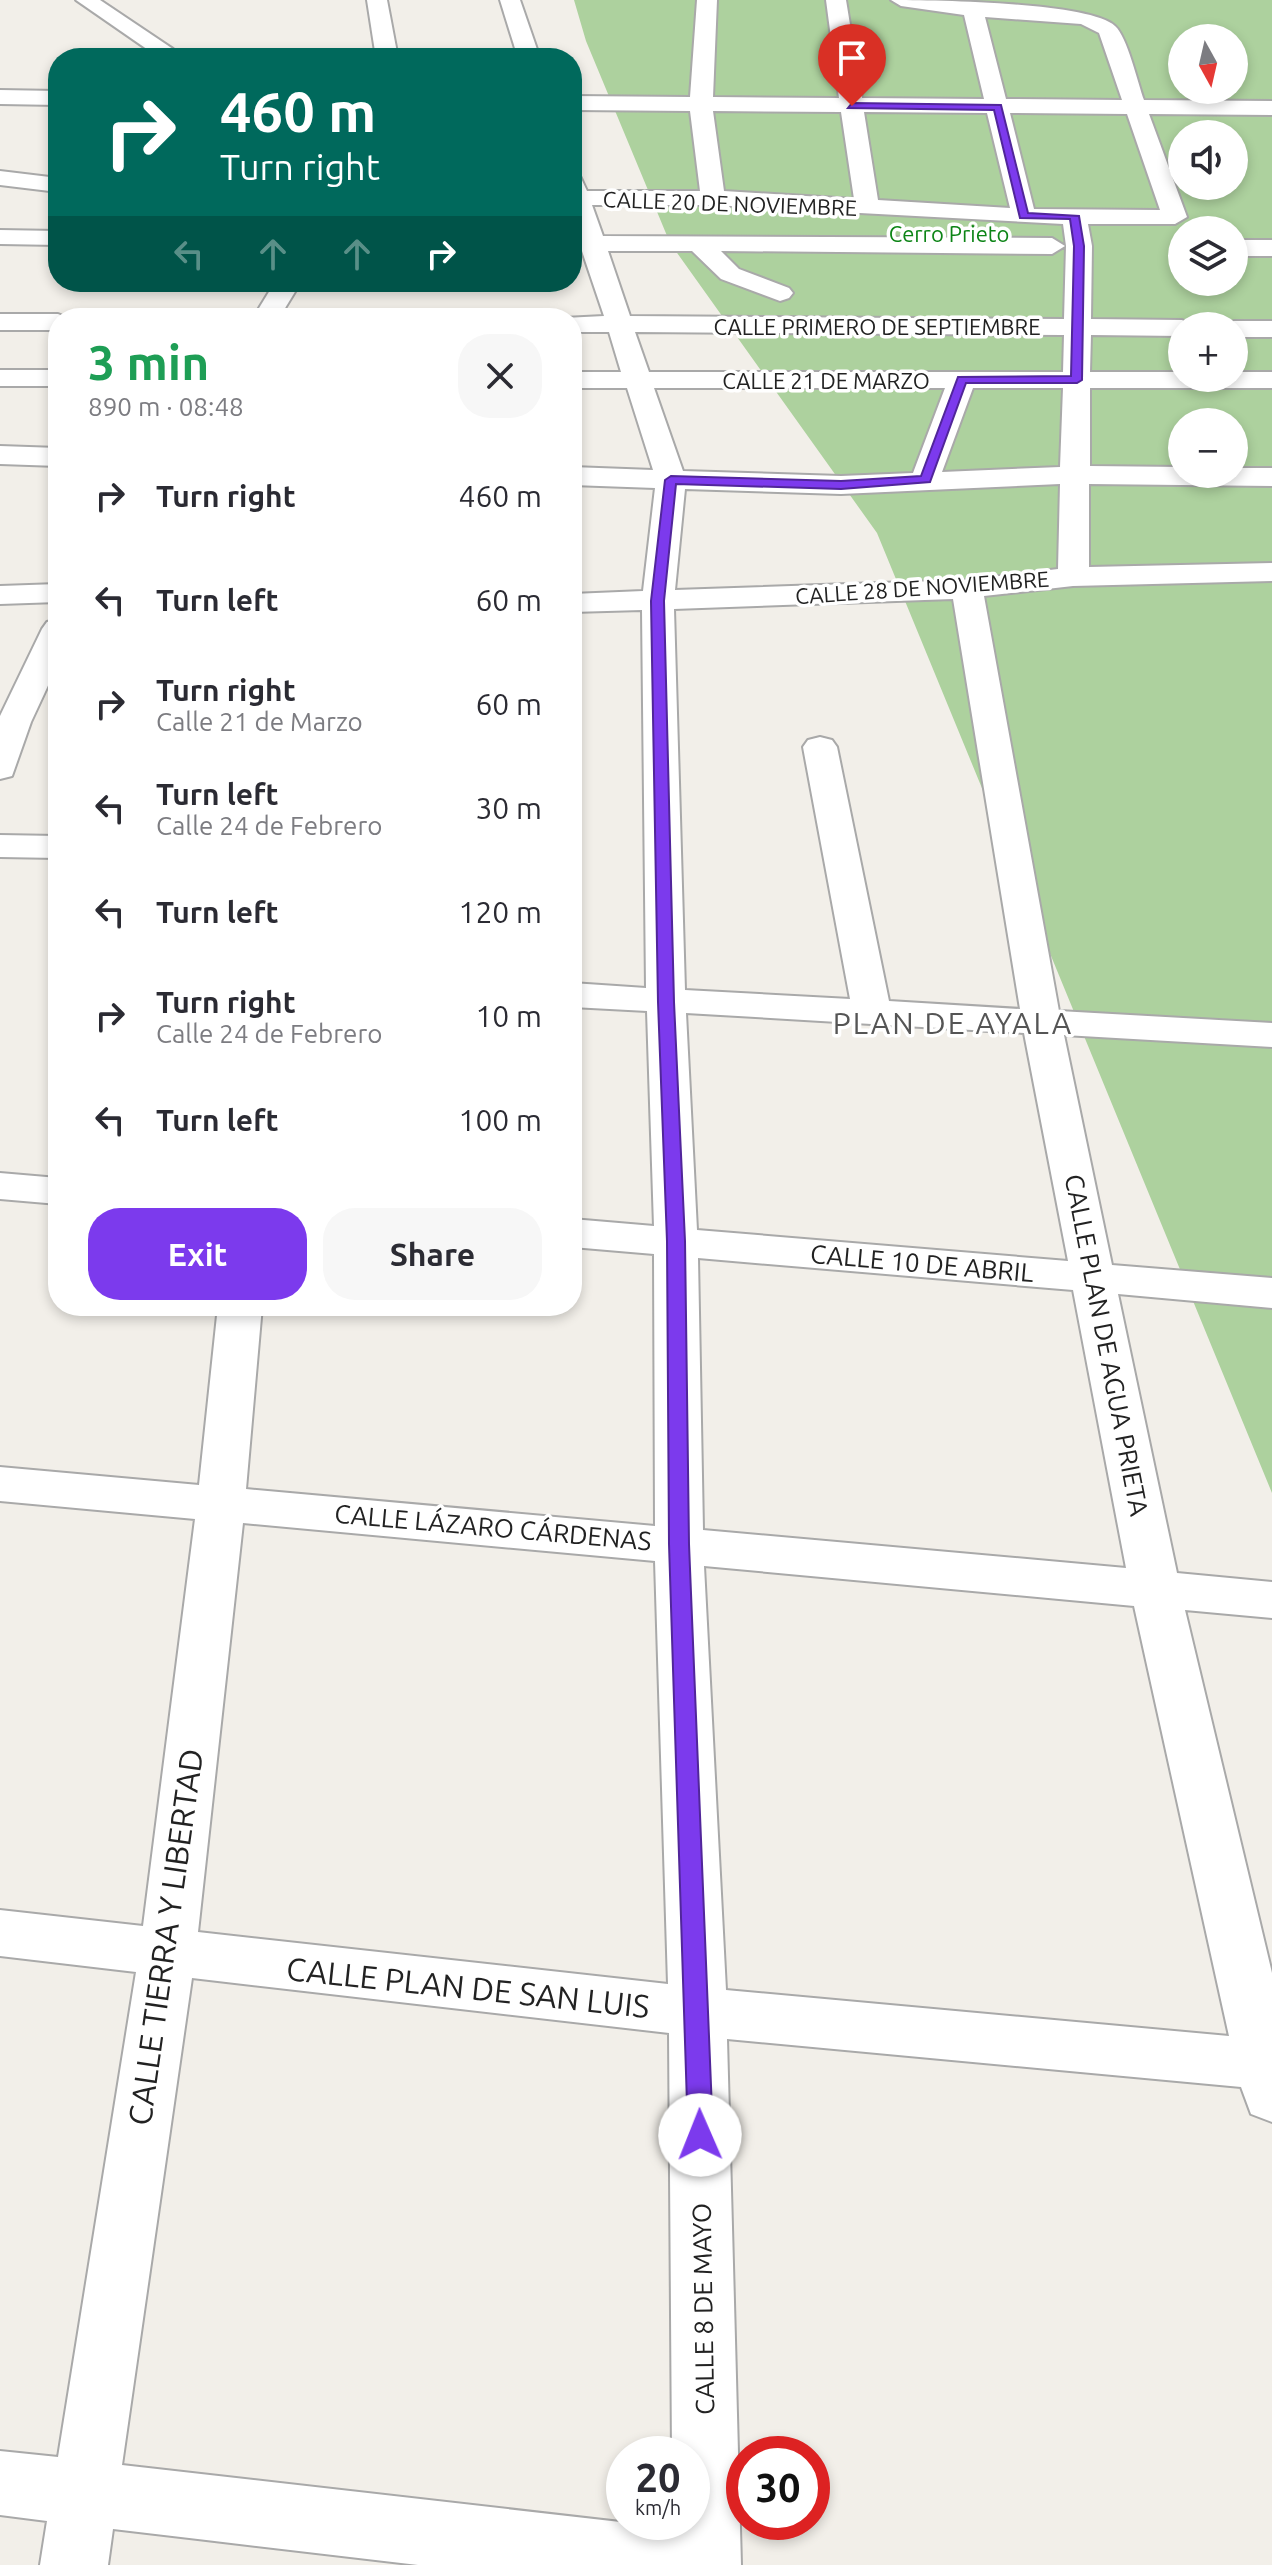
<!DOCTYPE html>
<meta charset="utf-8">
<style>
body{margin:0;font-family:Ubuntu,sans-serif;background:#f7f7f7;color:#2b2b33;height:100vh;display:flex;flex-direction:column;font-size:30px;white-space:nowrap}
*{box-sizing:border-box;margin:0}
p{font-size:26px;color:#7c7c81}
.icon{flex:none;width:44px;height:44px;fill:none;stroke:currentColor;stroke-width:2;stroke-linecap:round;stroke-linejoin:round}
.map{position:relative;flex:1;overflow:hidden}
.sheet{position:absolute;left:48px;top:308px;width:534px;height:1008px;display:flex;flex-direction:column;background:#fff;border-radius:32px;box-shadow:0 4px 12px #0003}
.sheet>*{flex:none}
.top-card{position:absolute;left:48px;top:48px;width:534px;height:244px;border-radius:32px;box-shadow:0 4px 12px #0003;background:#00695c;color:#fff;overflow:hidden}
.needle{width:52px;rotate:172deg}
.buttons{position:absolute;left:1168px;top:24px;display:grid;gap:16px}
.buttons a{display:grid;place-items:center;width:80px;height:80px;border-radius:50%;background:#fff;box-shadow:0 4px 12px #0003;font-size:40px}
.speed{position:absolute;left:606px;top:2436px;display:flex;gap:16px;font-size:40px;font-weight:700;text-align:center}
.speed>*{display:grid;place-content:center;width:104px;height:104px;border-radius:50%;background:#fff;box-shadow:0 4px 12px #0003;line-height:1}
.speed small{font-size:20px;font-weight:400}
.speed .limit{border:12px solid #d22;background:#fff;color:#111}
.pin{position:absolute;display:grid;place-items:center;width:68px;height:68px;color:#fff;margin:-82px -34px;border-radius:50% 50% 50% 0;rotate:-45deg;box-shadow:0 0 8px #0007}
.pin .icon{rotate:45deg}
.me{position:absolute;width:88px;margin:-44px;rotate:359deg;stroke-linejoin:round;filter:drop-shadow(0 0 6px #0008)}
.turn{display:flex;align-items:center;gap:28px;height:168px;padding:0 40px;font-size:36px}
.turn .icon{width:104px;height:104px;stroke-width:2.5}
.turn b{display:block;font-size:56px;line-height:68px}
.lanes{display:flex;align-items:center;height:76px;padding:0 40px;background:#0003;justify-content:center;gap:40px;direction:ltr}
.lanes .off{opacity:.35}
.round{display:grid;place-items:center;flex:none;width:84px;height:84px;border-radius:32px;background:#f7f7f7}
.headline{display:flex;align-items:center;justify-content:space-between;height:136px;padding:0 40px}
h1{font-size:48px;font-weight:700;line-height:60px;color:#1e9e55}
.action{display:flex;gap:16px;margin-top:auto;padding:16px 40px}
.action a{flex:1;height:92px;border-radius:32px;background:#7c3aed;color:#fff;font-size:32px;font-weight:700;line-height:92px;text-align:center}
.action a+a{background:#f7f7f7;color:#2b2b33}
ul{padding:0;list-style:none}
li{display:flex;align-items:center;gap:24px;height:104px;padding:0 40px}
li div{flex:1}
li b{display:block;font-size:30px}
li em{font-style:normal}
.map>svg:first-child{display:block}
.forest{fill:#add19e;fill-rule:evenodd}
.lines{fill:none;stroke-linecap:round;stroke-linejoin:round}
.street-casing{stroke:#a9a9a9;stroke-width:4}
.street{fill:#fff;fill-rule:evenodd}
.route{fill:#7c3aed;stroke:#51269a;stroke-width:2}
.labels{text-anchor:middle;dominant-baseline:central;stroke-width:7;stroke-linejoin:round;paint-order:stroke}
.far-street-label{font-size:22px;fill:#222;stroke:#fff}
.far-park-label{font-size:22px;fill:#0c8416;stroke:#fff}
.street-label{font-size:26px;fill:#222;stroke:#fff}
.quarter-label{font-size:30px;letter-spacing:2px;fill:#555;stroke:#fff}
.near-street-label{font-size:32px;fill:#222;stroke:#fff}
</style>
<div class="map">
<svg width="1272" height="2565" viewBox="0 0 1272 2565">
<rect width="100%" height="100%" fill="#f2efe9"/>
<path class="forest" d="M574 0H1272V1493L877 533 670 243 586 41ZM1182 38H1234V90H1182ZM1182 134H1234V186H1182ZM1182 230H1234V282H1182ZM1182 326H1234V378H1182ZM1182 422H1234V474H1182Z"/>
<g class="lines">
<g class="street-casing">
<g id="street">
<path d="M76 0H100L173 49 170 54H154Z"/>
<path d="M367 0H387L398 58H376Z"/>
<path d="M500 0H520L540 58H518Z"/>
<path d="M697 0H717L713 97 839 98 826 0H846L862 98 984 99 964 15 901 6 891 0C931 0 1090 2 1115 26 1127 36 1138 84 1144 100L1272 101V115L1149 114 1187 217 1175 224H1088L1092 246 1091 319 1182 320 1194 326H1182V336L1091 335 1090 372H1182V378H1234V372H1272V388H1090V466L1182 467V474H1234V468H1272V486L1089 484V567L1272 563V581L1073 586 984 596 1059 1011 1272 1023V1047L1064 1035 1112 1265 1272 1278V1308L1118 1294 1177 1573 1272 1582V1618L1185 1610 1272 1973V2122L1251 2114 1241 2087 727 2039 741 2565H418L113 2529 108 2565H40L47 2521 0 2515V2451L58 2457 136 1972 0 1956V1910L143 1926 195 1519 0 1501V1467L199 1485 218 1306H262L246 1489 655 1526 654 1254 572 1247V1219L654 1226 647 1011 572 1007V983L646 988 642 610 572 612V594L643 591 655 488 572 485V467L653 470 627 388H572V372H621L609 332H572V318H564L604 316 582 251H572V235L578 236 572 218V174L580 176 587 191H700L690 111 572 110V96L690 97ZM985 17 1081 24 1099 33 1122 100 1006 99ZM713 111 841 112 854 199 724 191ZM864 112 987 113 1010 208 878 200ZM1010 113 1127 114 1160 210 1034 209ZM592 205H713L1063 224 1066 246 1064 319 630 316 608 251H692L721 279 780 301 789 298 793 293 789 288 739 269 721 251 1052 254 1065 246 1052 238 603 236ZM635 332 1064 335 1063 372H649ZM654 388H945L913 473 841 476 683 471ZM973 388H1063L1060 467 942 472ZM1060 484 1058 569 967 580 675 590 685 489 841 494ZM953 599 1020 1009 889 1001 837 747 832 740 820 737 808 740 803 747 850 999 685 990 674 609ZM686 1013 1024 1033 1068 1261 697 1230ZM698 1258 1073 1290 1126 1568 703 1530ZM243 1523 655 1561 668 1984 198 1932ZM704 1566 1134 1606 1229 2036 726 1990ZM192 1978 669 2033 672 2454H692V2522H673V2528L122 2465Z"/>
<path d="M0 90 58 91V105L0 104Z"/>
<path d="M0 171 58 178V192L0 185Z"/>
<path d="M0 230 58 231V245L0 244Z"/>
<rect x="1234" y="240" width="38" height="16"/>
<path d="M275 282H301L279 318H253Z"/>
<path d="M0 314H58L68 318H58V330H0Z"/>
<path d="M1234 321H1272V337H1234V326H1223Z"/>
<rect x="0" y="370" width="58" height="16"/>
<path d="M0 446 58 448V466L0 464Z"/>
<path d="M58 584V602L0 604V586Z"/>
<path d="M58 619V664L31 722 12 776 0 779V716L42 629 47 622Z"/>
<path d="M0 835 58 836V858L0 857Z"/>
<path d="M0 1173 58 1178V1204L0 1199Z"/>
</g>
</g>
<use href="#street" class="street"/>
</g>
<path class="route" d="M852 103 1001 105 1028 213 1079 216 1084 246 1082 380 1077 383H966L930 482 841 489 676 484 664 601 674 1002 685 1241 689 1544 713 2135 709 2143 700 2146 692 2143 688 2135 669 1544 667 1241 658 1002 651 601 665 480 671 476 841 481 921 476 958 377 1071 376 1074 246 1070 219 1020 218 994 110 848 108Z"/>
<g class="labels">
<g class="far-street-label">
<text transform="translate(730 203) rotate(2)">CALLE 20 DE NOVIEMBRE</text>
<text x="877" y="326">CALLE PRIMERO DE SEPTIEMBRE</text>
<text x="826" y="380">CALLE 21 DE MARZO</text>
<text transform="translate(922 587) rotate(-4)">CALLE 28 DE NOVIEMBRE</text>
</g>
<g class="far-park-label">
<text x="949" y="233">Cerro Prieto</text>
</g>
<g class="street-label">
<text transform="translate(922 1263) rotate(5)">CALLE 10 DE ABRIL</text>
<text transform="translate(1107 1345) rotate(79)">CALLE PLAN DE AGUA PRIETA</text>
<text transform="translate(493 1527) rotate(5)">CALLE LÁZARO CÁRDENAS</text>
<text transform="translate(703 2309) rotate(-91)">CALLE 8 DE MAYO</text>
</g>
<g class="quarter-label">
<text x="953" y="1023">PLAN DE AYALA</text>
</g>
<g class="near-street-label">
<text transform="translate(165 1937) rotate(-82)">CALLE TIERRA Y LIBERTAD</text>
<text transform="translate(468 1987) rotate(6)">CALLE PLAN DE SAN LUIS</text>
</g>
</g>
</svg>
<div class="buttons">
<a><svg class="needle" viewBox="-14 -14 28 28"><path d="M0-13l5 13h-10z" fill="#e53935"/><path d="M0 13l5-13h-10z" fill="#7c7c81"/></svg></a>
<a><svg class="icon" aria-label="sound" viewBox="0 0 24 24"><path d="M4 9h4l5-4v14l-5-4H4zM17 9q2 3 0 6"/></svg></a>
<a><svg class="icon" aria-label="layers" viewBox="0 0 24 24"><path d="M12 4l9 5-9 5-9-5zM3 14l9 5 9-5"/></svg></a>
<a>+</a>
<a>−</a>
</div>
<div class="speed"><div>20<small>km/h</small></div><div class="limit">30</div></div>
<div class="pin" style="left:852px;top:106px;background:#d93025"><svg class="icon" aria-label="arrive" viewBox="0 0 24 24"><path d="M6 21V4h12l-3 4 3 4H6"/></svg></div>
<svg class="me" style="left:700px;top:2135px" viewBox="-20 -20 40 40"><circle r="19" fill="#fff"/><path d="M0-13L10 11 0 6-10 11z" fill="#7c3aed"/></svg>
<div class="top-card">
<div class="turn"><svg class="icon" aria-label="right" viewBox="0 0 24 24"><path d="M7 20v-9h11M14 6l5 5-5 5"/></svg><div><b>460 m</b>Turn right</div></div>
<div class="lanes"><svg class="icon off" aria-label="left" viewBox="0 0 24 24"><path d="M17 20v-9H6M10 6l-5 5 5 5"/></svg><svg class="icon off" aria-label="ahead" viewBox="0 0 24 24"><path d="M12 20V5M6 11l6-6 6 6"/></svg><svg class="icon off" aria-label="ahead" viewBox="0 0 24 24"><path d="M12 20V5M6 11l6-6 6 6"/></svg><svg class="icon" aria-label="right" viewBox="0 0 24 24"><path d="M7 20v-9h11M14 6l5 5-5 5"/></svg></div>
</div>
<section class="sheet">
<div class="headline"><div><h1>3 min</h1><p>890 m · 08:48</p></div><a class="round"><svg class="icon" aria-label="close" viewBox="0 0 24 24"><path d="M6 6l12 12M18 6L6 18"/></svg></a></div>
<ul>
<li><svg class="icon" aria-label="right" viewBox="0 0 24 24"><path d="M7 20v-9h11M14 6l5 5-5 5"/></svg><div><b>Turn right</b></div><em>460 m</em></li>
<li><svg class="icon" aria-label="left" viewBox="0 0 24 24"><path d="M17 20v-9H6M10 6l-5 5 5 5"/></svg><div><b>Turn left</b></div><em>60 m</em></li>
<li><svg class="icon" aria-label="right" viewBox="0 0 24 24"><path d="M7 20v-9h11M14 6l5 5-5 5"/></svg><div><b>Turn right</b><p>Calle 21 de Marzo</p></div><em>60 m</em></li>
<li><svg class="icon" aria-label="left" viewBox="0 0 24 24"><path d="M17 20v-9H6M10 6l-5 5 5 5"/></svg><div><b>Turn left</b><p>Calle 24 de Febrero</p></div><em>30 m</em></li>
<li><svg class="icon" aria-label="left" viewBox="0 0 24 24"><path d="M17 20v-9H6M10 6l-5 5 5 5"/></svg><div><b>Turn left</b></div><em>120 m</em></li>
<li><svg class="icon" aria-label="right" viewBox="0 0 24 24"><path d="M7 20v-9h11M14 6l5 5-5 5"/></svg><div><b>Turn right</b><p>Calle 24 de Febrero</p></div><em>10 m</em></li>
<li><svg class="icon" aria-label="left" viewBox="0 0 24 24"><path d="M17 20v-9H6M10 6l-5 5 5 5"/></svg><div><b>Turn left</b></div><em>100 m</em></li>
</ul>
<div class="action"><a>Exit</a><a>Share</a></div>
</section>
</div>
